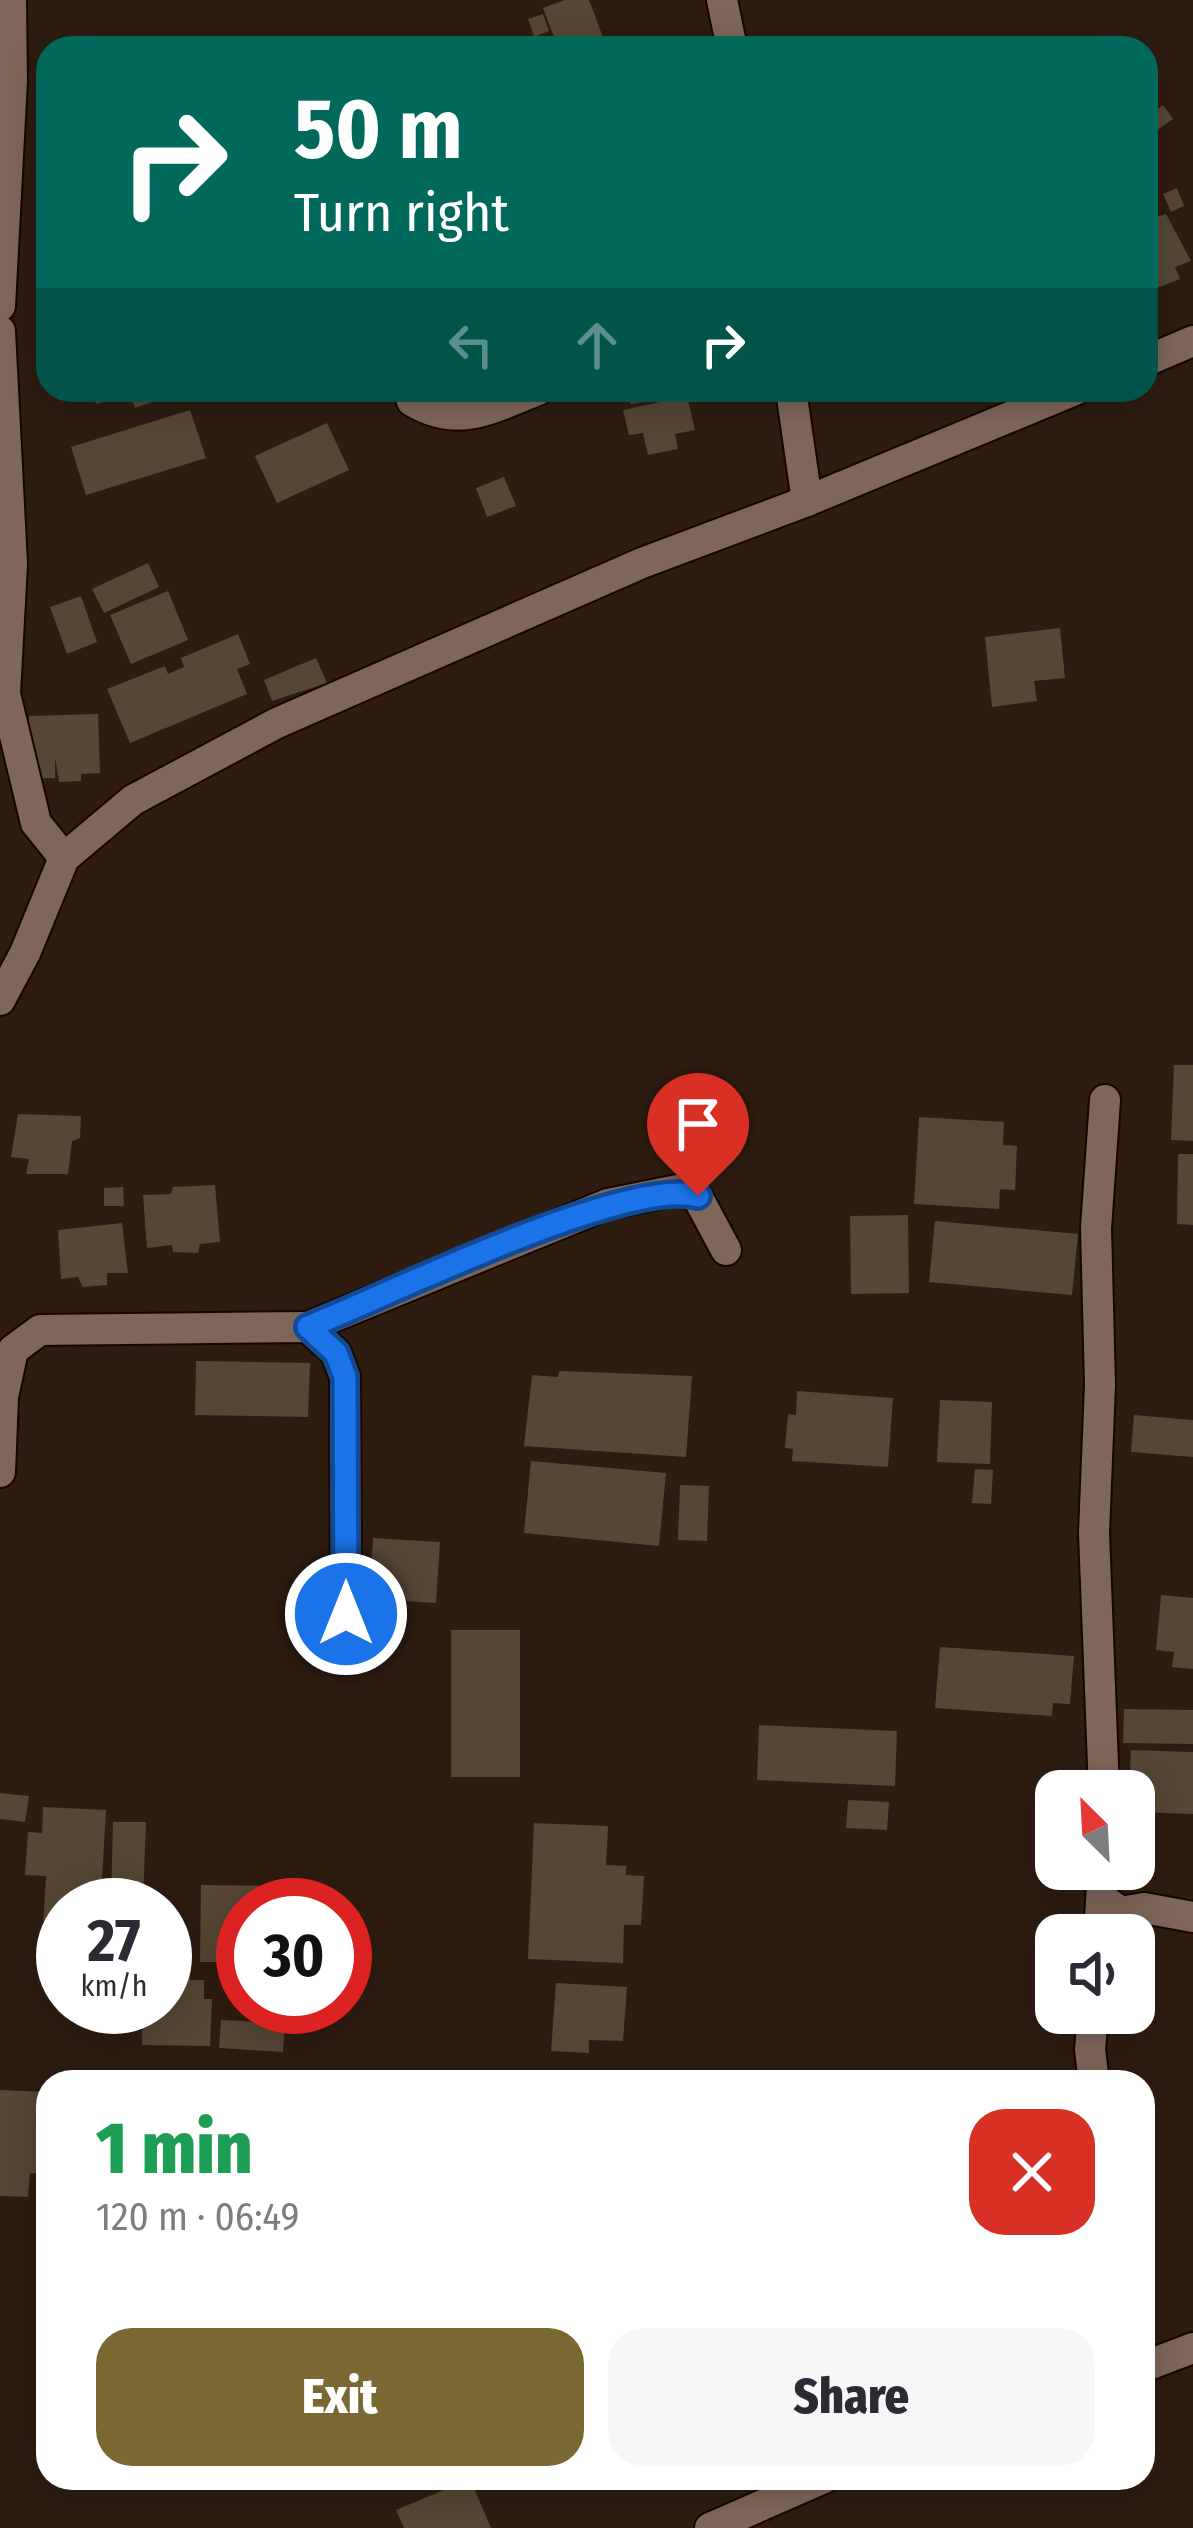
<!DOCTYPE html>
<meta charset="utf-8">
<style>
body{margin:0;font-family:"Fira Sans Condensed",sans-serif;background:#f7f7f7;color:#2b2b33;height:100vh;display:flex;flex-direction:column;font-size:45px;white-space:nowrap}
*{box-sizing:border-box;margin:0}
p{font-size:39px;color:#7c7c81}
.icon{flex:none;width:66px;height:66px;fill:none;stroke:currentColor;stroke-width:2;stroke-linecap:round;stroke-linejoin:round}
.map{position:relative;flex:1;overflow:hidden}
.drawer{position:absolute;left:36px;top:2070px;width:1119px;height:420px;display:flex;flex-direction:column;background:#fff;border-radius:36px;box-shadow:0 6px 30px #0003}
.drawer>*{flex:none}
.hud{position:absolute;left:36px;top:36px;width:1122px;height:366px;border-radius:36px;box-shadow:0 6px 30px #0003;background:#00695c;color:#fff;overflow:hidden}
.needle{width:78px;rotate:336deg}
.fabs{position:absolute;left:1035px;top:1770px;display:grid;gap:24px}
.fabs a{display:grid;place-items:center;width:120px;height:120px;border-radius:24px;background:#fff;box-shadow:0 6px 30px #0003;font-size:60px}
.speed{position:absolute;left:36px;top:1878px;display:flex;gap:24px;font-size:60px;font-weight:700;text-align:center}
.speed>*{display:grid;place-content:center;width:156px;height:156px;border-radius:50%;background:#fff;box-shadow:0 6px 30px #0003;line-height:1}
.speed small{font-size:30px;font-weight:400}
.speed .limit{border:18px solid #d22;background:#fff;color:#111}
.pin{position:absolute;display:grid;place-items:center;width:102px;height:102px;color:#fff;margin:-123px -51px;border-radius:50% 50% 50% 0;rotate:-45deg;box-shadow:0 0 12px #0007}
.pin .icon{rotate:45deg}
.me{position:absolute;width:132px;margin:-66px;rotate:0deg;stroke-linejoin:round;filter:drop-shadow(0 0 9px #0008)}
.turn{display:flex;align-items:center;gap:42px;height:252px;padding:0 60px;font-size:54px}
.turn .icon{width:156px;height:156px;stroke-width:2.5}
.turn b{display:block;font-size:84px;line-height:102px}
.lanes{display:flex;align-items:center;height:114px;padding:0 60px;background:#0003;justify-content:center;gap:60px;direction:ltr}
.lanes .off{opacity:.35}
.round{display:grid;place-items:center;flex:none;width:126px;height:126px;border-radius:36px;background:#f7f7f7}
.headline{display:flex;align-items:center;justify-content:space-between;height:204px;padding:0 60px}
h1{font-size:72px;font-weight:800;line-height:90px;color:#1e9e55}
.cta{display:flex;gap:24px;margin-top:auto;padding:24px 60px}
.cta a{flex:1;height:138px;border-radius:36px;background:#7a6833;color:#fff;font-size:48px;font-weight:800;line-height:138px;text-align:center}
.cta a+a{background:#f7f7f7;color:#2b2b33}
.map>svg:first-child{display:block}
.building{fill:#564734}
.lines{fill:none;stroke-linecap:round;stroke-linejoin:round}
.minor-casing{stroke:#160600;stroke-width:34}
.minor{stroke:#7e6759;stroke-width:30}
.route-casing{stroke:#114b97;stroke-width:30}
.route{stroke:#1a73e8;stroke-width:21}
</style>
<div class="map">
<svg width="1193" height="2528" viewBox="0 0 1193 2528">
<rect width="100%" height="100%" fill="#2e1c10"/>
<g class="building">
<path d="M565 0H589L607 48H558L543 8Z"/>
<path d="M543 14 549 31 534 37 528 19Z"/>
<path d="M712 37 715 48H695L694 41Z"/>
<path d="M1007 38 1011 48H981Z"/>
<path d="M1163 105 1173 119 1156 131 1146 117Z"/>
<path d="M1177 188 1184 206 1171 212 1163 194Z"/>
<path d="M1166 214 1191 261 1175 267 1180 279 1152 290 1146 275V220Z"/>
<path d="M91 390H181L182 391 135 408 129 393 96 404Z"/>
<path d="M456 390H500L461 404Z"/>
<path d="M629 390H682L683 395 631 404Z"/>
<path d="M687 396 695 430 675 434 678 449 648 455 643 433 629 435 623 410Z"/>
<path d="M190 410 206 458 86 495 71 447Z"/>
<path d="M327 423 349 470 277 503 255 456Z"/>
<path d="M504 477 516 506 487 517 476 488Z"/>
<path d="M148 563 159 587 104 613 92 589Z"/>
<path d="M168 591 188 640 131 664 110 615Z"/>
<path d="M81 596 97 642 67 654 50 607Z"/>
<path d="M1060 628 1065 678 1034 681 1037 701 992 707 985 637Z"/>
<path d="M238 634 250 664 237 669 247 694 130 743 107 689 165 666 168 674 184 667 181 658Z"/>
<path d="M316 658 327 683 272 701 264 680Z"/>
<path d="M98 714 100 773 81 774V781L59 782 55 757V778L31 779 29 716Z"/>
<path d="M1174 1065H1193V1141L1171 1140Z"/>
<path d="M18 1114 81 1116 80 1138 72 1141 68 1174H26L29 1159 11 1157Z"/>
<path d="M919 1117 1004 1122 1003 1145 1017 1146 1015 1190 1000 1189 999 1209 914 1204Z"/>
<path d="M1178 1154H1193V1225L1177 1224Z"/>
<path d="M215 1185 220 1242 200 1244 198 1253 173 1252 172 1245 147 1248 143 1195 171 1194 173 1187Z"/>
<path d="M123 1187 124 1206H104V1188Z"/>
<path d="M908 1215 909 1293 851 1294 850 1216Z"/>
<path d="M935 1221 1078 1234 1072 1295 929 1282Z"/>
<path d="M122 1223 128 1273H107V1285L83 1287 78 1277 61 1279 58 1230Z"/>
<path d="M196 1361 310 1363 308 1417 195 1415Z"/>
<path d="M559 1371 692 1376 686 1457 524 1446 532 1375 558 1377Z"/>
<path d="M797 1391 893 1398 888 1467 792 1461 793 1449 785 1448 788 1414 796 1415Z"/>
<path d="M940 1400 992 1402 990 1464 937 1462Z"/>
<path d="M1134 1415 1193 1420V1457L1131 1452Z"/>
<path d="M531 1461 666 1473 659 1546 524 1533Z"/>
<path d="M975 1469 993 1470 991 1504 972 1503Z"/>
<path d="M680 1485 709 1486 707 1541 678 1540Z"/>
<path d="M373 1538 440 1542 436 1603 369 1599Z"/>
<path d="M1161 1595 1193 1598V1669L1172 1667 1174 1652 1156 1650Z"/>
<rect x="451" y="1630" width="69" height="147"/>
<path d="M940 1647 1074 1656 1070 1704 1053 1703 1052 1716 935 1708Z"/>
<path d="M1124 1709 1193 1710V1744L1123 1743Z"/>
<path d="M759 1725 897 1731 895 1786 757 1780Z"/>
<path d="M1131 1750 1193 1752V1814L1134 1812V1791H1129Z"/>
<path d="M0 1793 29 1796 25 1822 0 1819Z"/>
<path d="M848 1800 889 1802 887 1830 846 1828Z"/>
<path d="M43 1807 106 1810 101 1897H108V1905H63V1928L43 1927 46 1876 25 1875 28 1832 42 1833Z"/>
<path d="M113 1822H146L143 1901H111Z"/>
<path d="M534 1823 608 1826 606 1865 626 1866V1875L644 1876 641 1925H624L623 1963 528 1959Z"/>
<path d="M201 1885 278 1886V1905H243V1962H200Z"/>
<path d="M165 1968H191L190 1980H204V1999H212L210 2046 142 2045 143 2007H165Z"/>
<path d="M556 1983 627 1987 623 2041 589 2040V2053L551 2051Z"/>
<path d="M221 2020 285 2023 283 2052 219 2048Z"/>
<path d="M0 2090 48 2092V2174L30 2173 28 2197 0 2196Z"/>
<path d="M42 2178 48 2179V2203L39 2201Z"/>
<path d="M470 2479 491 2528H404L396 2510Z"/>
</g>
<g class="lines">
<g class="minor-casing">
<g id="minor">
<path d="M722 0 732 48"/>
<path d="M0 306 12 81 11 0"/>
<path d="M0 331 12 564 5 694 36 823 64 858"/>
<path d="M1146 361 1193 341"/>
<path d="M408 390 412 401C459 429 492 408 538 390"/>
<path d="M791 390 807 501"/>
<path d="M0 1000 25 953 64 858 133 800 277 723 642 563 807 501 1075 390"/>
<path d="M308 1327 608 1204 678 1190 697 1196 726 1250"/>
<path d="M0 1472 3 1397 13 1350 40 1330 308 1327 336 1353 345 1377 346 1614"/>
<path d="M1104 1791 1094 1533 1100 1385 1096 1228 1105 1100"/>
<path d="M1102 1899 1121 1912 1144 1908 1193 1917"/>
<path d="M1099 1935 1103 1869"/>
<path d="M1093 2013 1090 2050 1094 2082"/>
<path d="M1143 2367 1193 2348"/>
<path d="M710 2528 824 2478"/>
</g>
</g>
<use href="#minor" class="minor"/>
</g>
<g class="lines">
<g class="route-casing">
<path id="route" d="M346 1614 345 1377 336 1353 308 1327C386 1296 628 1176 698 1196"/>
</g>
<use href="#route" class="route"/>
</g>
</svg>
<div class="fabs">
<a><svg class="needle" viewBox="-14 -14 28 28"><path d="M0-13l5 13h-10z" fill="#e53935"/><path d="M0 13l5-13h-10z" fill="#7c7c81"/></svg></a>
<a><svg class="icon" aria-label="sound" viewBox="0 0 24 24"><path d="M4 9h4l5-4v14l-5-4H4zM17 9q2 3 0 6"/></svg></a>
</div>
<div class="speed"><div>27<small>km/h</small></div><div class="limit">30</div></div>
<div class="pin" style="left:698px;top:1196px;background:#d93025"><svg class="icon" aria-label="arrive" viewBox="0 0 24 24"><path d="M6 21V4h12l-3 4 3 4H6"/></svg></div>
<svg class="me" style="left:346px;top:1614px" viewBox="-20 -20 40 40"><circle r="17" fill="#1a73e8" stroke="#fff" stroke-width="3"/><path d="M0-11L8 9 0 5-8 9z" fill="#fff"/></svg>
<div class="hud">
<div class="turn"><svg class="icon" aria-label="right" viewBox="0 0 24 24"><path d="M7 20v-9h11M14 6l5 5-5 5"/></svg><div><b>50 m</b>Turn right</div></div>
<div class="lanes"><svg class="icon off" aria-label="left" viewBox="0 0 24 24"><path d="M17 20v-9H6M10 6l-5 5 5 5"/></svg><svg class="icon off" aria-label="ahead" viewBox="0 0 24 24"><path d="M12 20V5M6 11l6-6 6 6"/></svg><svg class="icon" aria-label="right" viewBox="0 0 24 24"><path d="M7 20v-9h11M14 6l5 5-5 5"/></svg></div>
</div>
<section class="drawer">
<div class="headline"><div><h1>1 min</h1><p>120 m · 06:49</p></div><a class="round" style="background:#d93025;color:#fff"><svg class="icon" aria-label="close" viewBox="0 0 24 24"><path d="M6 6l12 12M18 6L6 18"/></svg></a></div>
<div class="cta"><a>Exit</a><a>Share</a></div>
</section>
</div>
